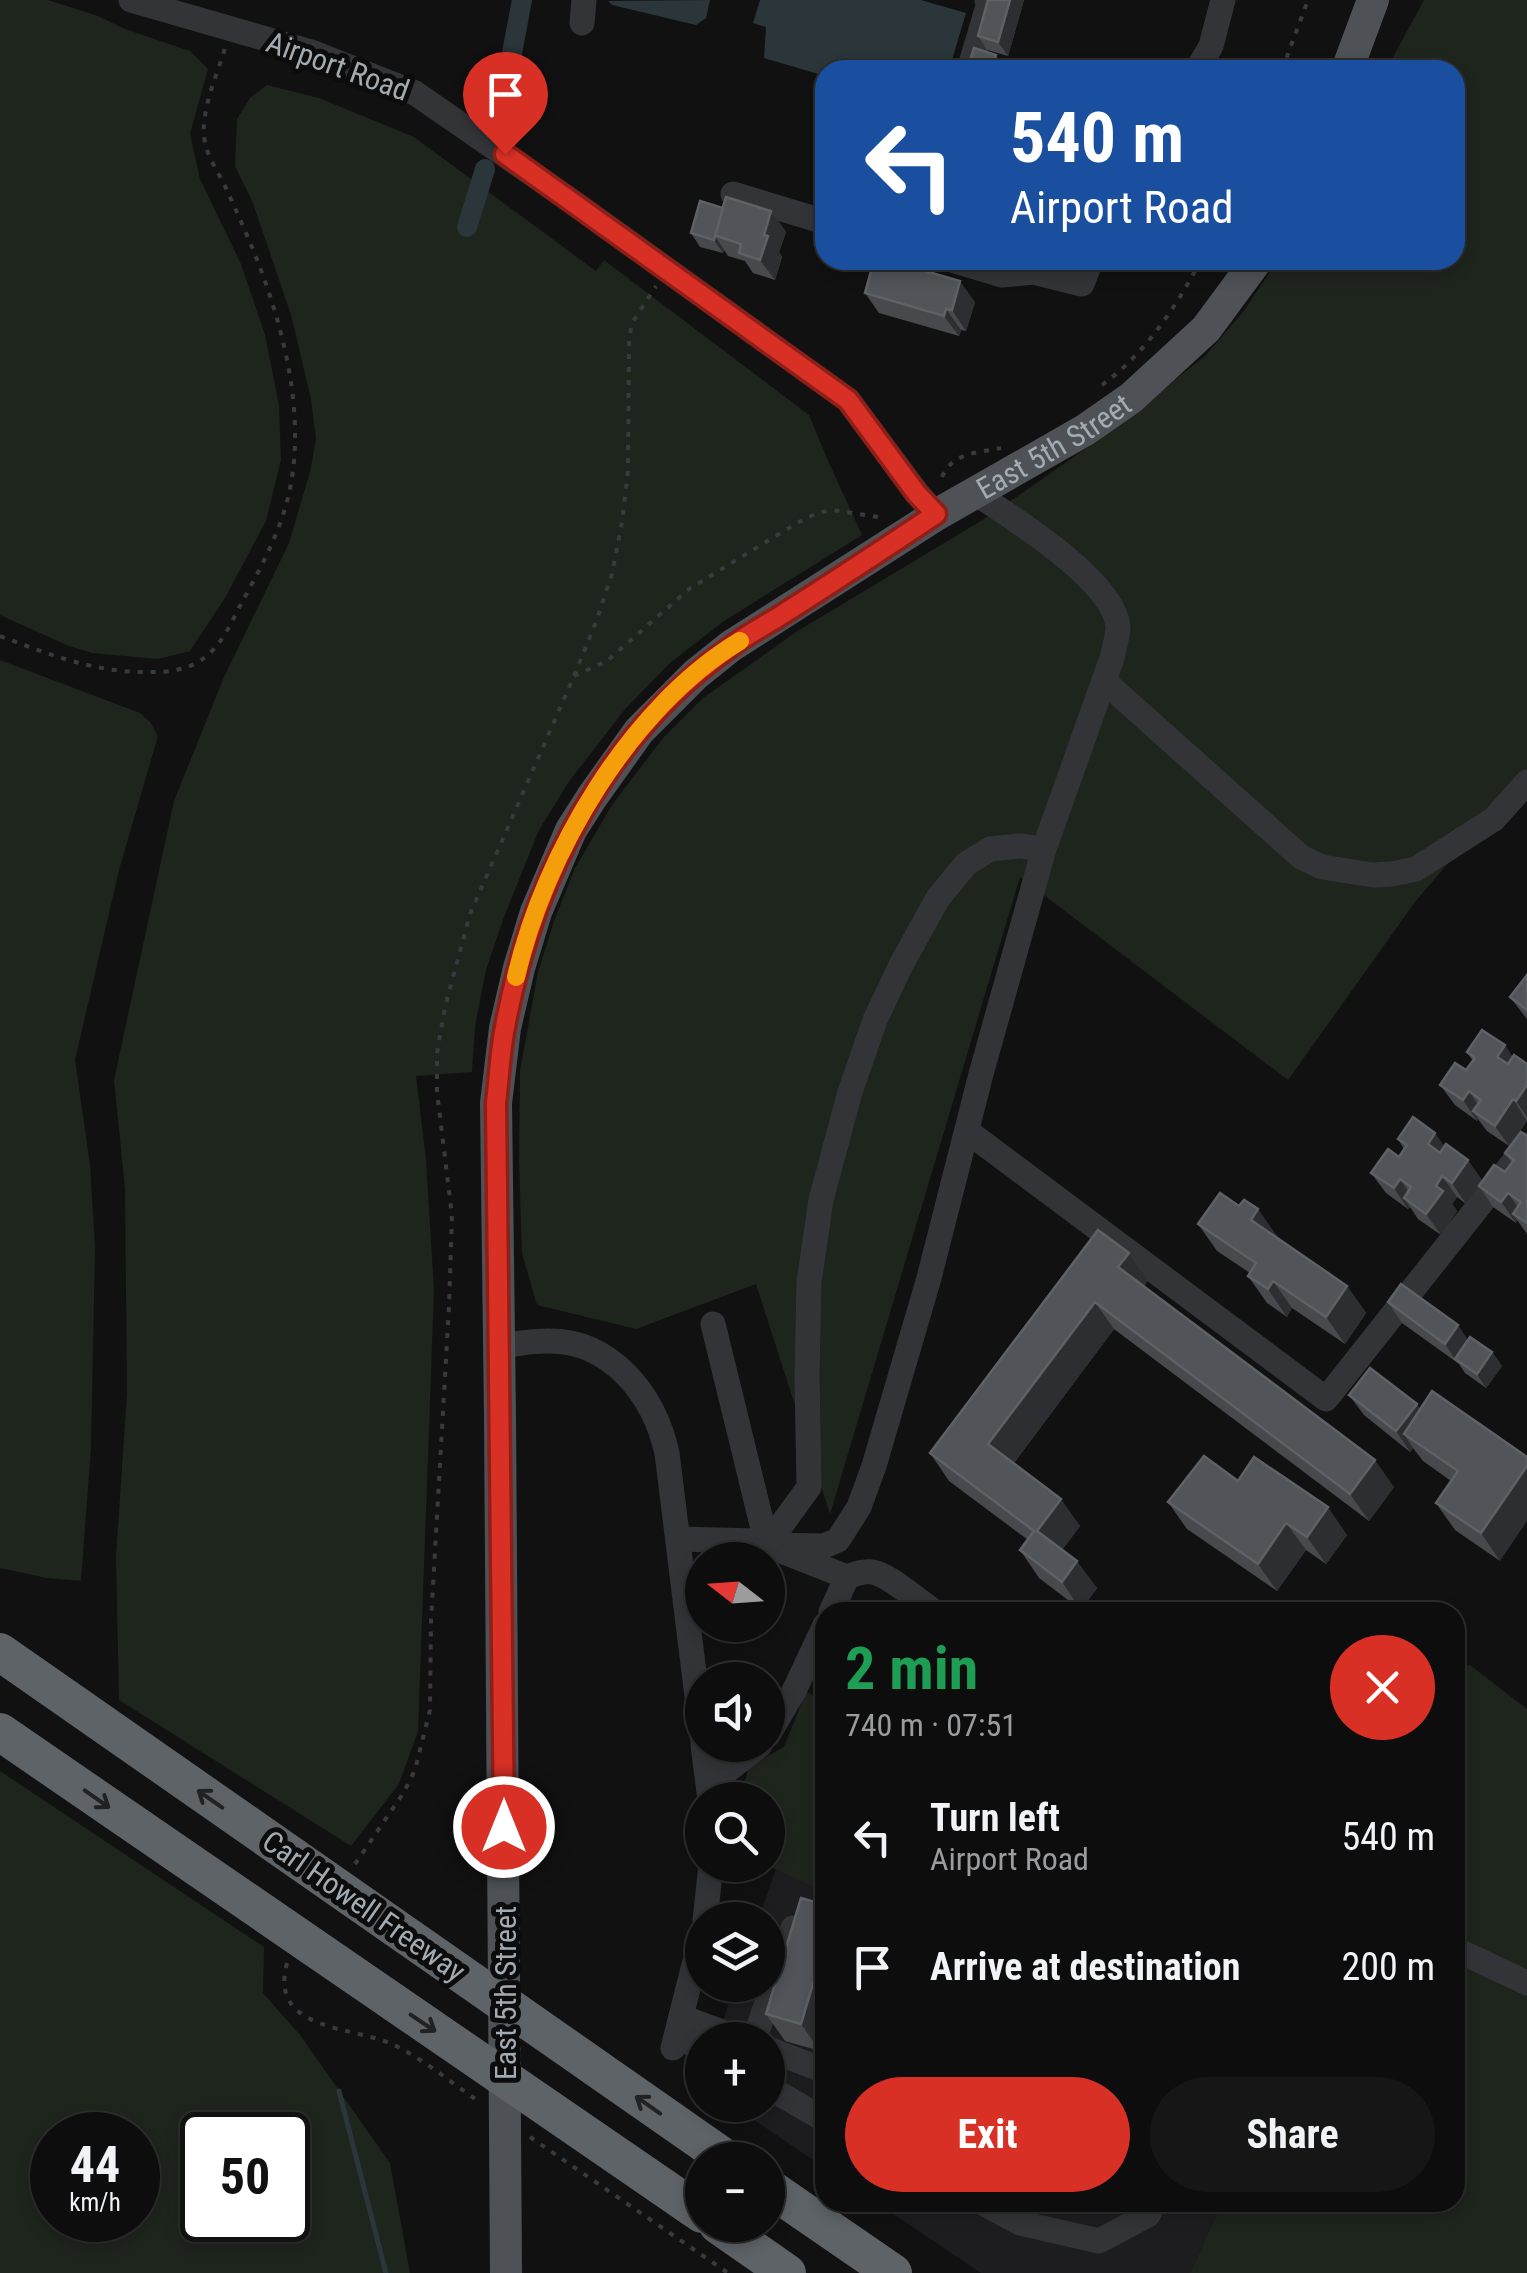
<!DOCTYPE html>
<meta charset="utf-8">
<style>
body{margin:0;font-family:"Roboto Condensed",sans-serif;background:#161617;color:#f1f3f6;height:100vh;display:flex;flex-direction:column;font-size:38px;white-space:nowrap}
*{box-sizing:border-box;margin:0}
p{font-size:32px;color:#9a9c9e}
.icon{flex:none;width:55px;height:55px;fill:none;stroke:currentColor;stroke-width:2;stroke-linecap:round;stroke-linejoin:round}
.map{position:relative;flex:1;overflow:hidden}
.panel{position:absolute;left:815px;top:1602px;width:650px;height:610px;display:flex;flex-direction:column;background:#0d0d0e;border-radius:30px;box-shadow:0 5px 15px #0003,0 0 0 2px #2d2d2e}
.panel>*{flex:none}
.guide{position:absolute;left:815px;top:60px;width:650px;height:210px;border-radius:30px;box-shadow:0 5px 15px #0003,0 0 0 2px #2d2d2e;background:#1a4fa0;color:#fff;overflow:hidden}
.needle{width:65px;rotate:287deg}
.tools{position:absolute;left:685px;top:1542px;display:grid;gap:20px}
.tools a{display:grid;place-items:center;width:100px;height:100px;border-radius:50%;background:#0d0d0e;box-shadow:0 5px 15px #0003,0 0 0 2px #2d2d2e;font-size:50px}
.speed{position:absolute;left:30px;top:2112px;display:flex;gap:20px;font-size:50px;font-weight:700;text-align:center}
.speed>*{display:grid;place-content:center;width:130px;height:130px;border-radius:50%;background:#0d0d0e;box-shadow:0 5px 15px #0003,0 0 0 2px #2d2d2e;line-height:1}
.speed small{font-size:25px;font-weight:400}
.speed .limit{border:5px solid #111;border-radius:15px;background:#fff;color:#111}
.pin{position:absolute;display:grid;place-items:center;width:85px;height:85px;color:#fff;margin:-102px -42px;border-radius:50% 50% 50% 0;rotate:-45deg;box-shadow:0 0 10px #0007}
.pin .icon{rotate:45deg}
.me{position:absolute;width:110px;margin:-55px;rotate:0deg;stroke-linejoin:round;filter:drop-shadow(0 0 8px #0008)}
.turn{display:flex;align-items:center;gap:35px;height:210px;padding:0 30px;font-size:45px}
.turn .icon{width:130px;height:130px;stroke-width:2.5}
.turn b{display:block;font-size:70px;line-height:85px}
.round{display:grid;place-items:center;flex:none;width:105px;height:105px;border-radius:52px;background:#161617}
.headline{display:flex;align-items:center;justify-content:space-between;height:170px;padding:0 30px}
h1{font-size:60px;font-weight:700;line-height:75px;color:#1e9e55}
.primary-button{display:flex;gap:20px;margin-top:auto;padding:20px 30px}
.primary-button a{flex:1;height:115px;border-radius:60px;background:#d93025;color:#fff;font-size:40px;font-weight:700;line-height:115px;text-align:center}
.primary-button a+a{background:#161617;color:#f1f3f6}
ul{padding:0;list-style:none}
li{display:flex;align-items:center;gap:30px;height:130px;padding:0 30px}
li div{flex:1}
li b{display:block;font-size:38px}
li em{font-style:normal}
.map>svg:first-child{display:block}
.built{fill:#1d1d1f}
.green{fill:#1e251d;fill-rule:evenodd}
.water{fill:#2b363a}
.lines{fill:none;stroke-linecap:round;stroke-linejoin:round}
.stream{stroke:#2b363a;stroke-width:5}
.canal{stroke:#2b363a;stroke-width:20}
.path{stroke:#383b3e;stroke-width:4;stroke-dasharray:5 8;stroke-linecap:butt}
.minor{stroke:#323437;stroke-width:25}
.major{stroke:#4e5256;stroke-width:32}
.highway{stroke:#5e6368;stroke-width:38}
.wall{fill:#47494d}
.shaded-wall{fill:#2d2e31}
.building{fill:#515458;stroke:#5e6266;stroke-width:2.5}
.oneway{stroke:#202224}
.route-casing{stroke:#8d1f18;stroke-width:25}
.route{stroke:#d93025;stroke-width:18}
.slow{stroke:#f59e0b;stroke-width:18}
.labels{text-anchor:middle;dominant-baseline:central;stroke-width:10;stroke-linejoin:round;paint-order:stroke}
.street-label{font-size:30px;fill:#a3abb2;stroke:#0c0c0d}
</style>
<div class="map">
<svg width="1527" height="2273" viewBox="0 0 1527 2273">
<rect width="100%" height="100%" fill="#111112"/>
<g class="built">
<path d="M776 1869 825 1892V2168L732 2105H768V2040H716L735 1985H768V1920H758Z"/>
<path d="M877 2203H1222L1190 2273H981Z"/>
</g>
<g class="green">
<path d="M0 0H48L98 16 125 29 190 51 208 69 190 134 200 179 241 264 265 335 279 405 281 460 266 521 225 598 190 651 158 659 92 653 69 646 0 615Z"/>
<path d="M1424 0H1527V770L1415 902 1288 1080 1020 877 830 1514 756 1284 636 1329 537 1305 522 1253 519 1162 520 1071 538 972 554 921 575 868 612 805 663 738 703 698 796 632 989 516 1111 431 1205 356 1243 312 1278 260H1455V70H1386Z"/>
<path d="M267 85 319 98 414 137 596 271 604 260 809 415 829 463 862 535 724 621 670 663 626 708 570 780 539 830 504 917 486 970 475 1026 472 1072 416 1076 426 1160 434 1290 418 1731 399 1784 351 1846 119 1700 116 1557 127 1393 125 1189 114 1080 174 801 224 677 289 543 310 472 316 439 311 399 291 315 253 203 235 166 237 119 250 98Z"/>
<path d="M0 660 140 713 150 722 158 736 119 870 75 1060 90 1165 95 1247 91 1447 81 1581 47 1578 0 1568Z"/>
<path d="M1470 1665 1527 1709V1968L1523 1971 1455 1937V1667Z"/>
<path d="M806 1692 825 1700V1892L766 1865 768 1800H740L749 1766 784 1747Z"/>
<path d="M0 1771 264 1947 263 1993 300 2035 390 2163 410 2273H0ZM138 2135V2220H52V2135ZM288 2135V2220H202V2135Z"/>
<path d="M1455 1961 1527 1995V2273H1190L1222 2203 1455 2202Z"/>
</g>
<g class="water">
<path d="M710 0 706 18 696 25 612 5 608 1Z"/>
<path d="M760 0H921L966 13 949 70H825V76L764 58 766 27 753 23Z"/>
</g>
<g class="lines">
<path class="stream" d="M339 2091 386 2273"/>
<g class="canal">
<path d="M497 118 509 69 522 0"/>
<path d="M467 227 485 169"/>
</g>
<g class="path">
<path d="M1282 70 1308 0"/>
<path d="M1102 385C1145 354 1176 307 1201 260"/>
<path d="M942 477C953 452 977 453 1001 448"/>
<path d="M0 636C51 655 98 674 154 672 171 672 190 669 204 658 222 645 232 621 242 602 262 566 284 525 291 483 305 406 281 318 252 247 243 226 234 205 224 184 218 172 208 157 205 143 199 113 217 76 225 48"/>
<path d="M574 676 607 661 689 589 797 523 817 513 833 510 878 517"/>
<path d="M355 1864 404 1792 415 1770 430 1710 431 1621 449 1307 452 1216 437 1092V1053L445 1007 470 914 574 676 596 622 612 574 622 522 628 471 629 339 632 323 656 286"/>
<path d="M287 1963C268 2033 355 2025 396 2046 426 2061 453 2084 481 2103"/>
<path d="M530 2137 728 2273"/>
</g>
<g class="minor">
<path d="M131 0 311 52 415 93 580 207 848 400 917 493 936 515"/>
<path d="M582 23 584 0"/>
<path d="M969 70 988 6 987 0"/>
<path d="M1197 70 1211 46 1223 0"/>
<path d="M733 194 825 222"/>
<path d="M952 260 1002 275 1034 272 1082 284 1091 260"/>
<path d="M1104 681 1301 857 1322 867 1373 875 1392 874 1416 869 1494 819 1527 782"/>
<path d="M967 1131 1326 1399 1527 1145"/>
<path d="M713 1324 767 1545"/>
<path d="M500 1346C515 1344 531 1341 546 1341 611 1339 654 1395 667 1453L702 1737"/>
<path d="M678 1539 756 1541 847 1577"/>
<path d="M767 1545 824 1546 838 1540 859 1507 874 1466 929 1278 981 1074 1044 849 1112 658C1114 649 1118 636 1118 627 1115 581 1011 517 975 493"/>
<path d="M767 1545 809 1487 807 1376 809 1282 821 1200 850 1092 875 1020 901 965 938 898 966 864 990 849 1019 846 1044 849"/>
<path d="M831 1612 847 1577C855 1574 863 1571 872 1572 889 1574 919 1602 935 1612"/>
<path d="M768 1735 794 1691 825 1625"/>
<path d="M703 1745 710 1800"/>
<path d="M708 1778 724 1773 760 1745"/>
<path d="M705 1920 711 1865"/>
<path d="M1455 1949 1527 1983"/>
<path d="M682 2017 743 2040"/>
<path d="M677 2035 702 2050"/>
<path d="M754 2040 793 1928"/>
<path d="M673 2048 702 1933"/>
<path d="M768 2049 825 2071"/>
<path d="M768 2087 825 2120"/>
<path d="M981 2202 1020 2223 1099 2241 1148 2215 1155 2202"/>
</g>
<g class="major">
<path d="M1347 70 1373 0"/>
<path id="s1" d="M506 2273 500 1417 496 1103 505 1028 519 968 536 912 571 830 592 797 639 731 696 674 731 646 936 515 1085 430 1131 398 1206 329 1257 260"/>
</g>
<g class="highway">
<path d="M0 1652 728 2160"/>
<path d="M0 1732 702 2214"/>
<path d="M768 2187 893 2273"/>
<path d="M718 2225 787 2273"/>
</g>
</g>
<g class="wall">
<path d="M988 0H1024L1008 56 987 50 978 36Z"/>
<path d="M723 208 771 211 786 232 779 252 782 257 775 280 753 273 745 261 728 256 724 250 723 253 700 247 691 233Z"/>
<path d="M865 293 975 302 966 331 961 330 959 336 879 313Z"/>
<path d="M1527 975V1019L1510 997Z"/>
<path d="M1467 1052 1513 1057 1527 1064V1121L1509 1146 1487 1131 1478 1119 1477 1121 1455 1105 1440 1085 1466 1070 1473 1061Z"/>
<path d="M1527 1136V1234L1517 1220 1516 1223 1493 1207 1479 1186 1505 1172 1512 1163 1505 1153Z"/>
<path d="M1398 1139 1445 1146 1482 1180 1466 1204 1457 1197 1452 1204 1457 1211 1441 1235 1418 1219 1410 1207 1408 1209 1386 1193 1371 1173 1399 1157 1404 1149Z"/>
<path d="M1239 1206 1258 1209 1276 1237 1347 1286 1366 1313 1345 1344 1292 1308 1287 1317 1267 1303 1248 1276 1250 1273 1217 1251 1198 1224Z"/>
<path d="M1129 1253 1148 1280 1144 1286 1394 1487 1369 1521 1114 1329 1014 1463 1080 1526 1062 1550 1097 1588 1081 1610 1039 1578 1020 1550 1028 1540 949 1481 930 1453Z"/>
<path d="M1388 1302 1492 1352 1502 1366 1486 1388 1465 1373 1459 1364 1402 1323Z"/>
<path d="M1432 1391 1500 1561 1455 1530 1436 1503 1451 1481 1423 1461 1413 1448 1410 1452 1364 1415 1349 1395 1417 1404 1420 1409Z"/>
<path d="M1238 1481 1347 1535 1326 1564 1306 1550 1277 1591 1187 1529 1168 1502Z"/>
<path d="M825 1905V2034L820 2051 785 2041 766 2014Z"/>
</g>
<g class="shaded-wall">
<path d="M1010 0H1024L1008 56 998 42Z"/>
<path d="M996 55 1006 69 1005 70H991Z"/>
<path d="M771 211 786 232 779 252 782 257 775 280 760 260 764 235Z"/>
<path d="M715 236 724 250 723 253 714 240Z"/>
<path d="M960 281 975 302 966 331 952 310Z"/>
<path d="M946 309 961 330 959 336 944 316Z"/>
<path d="M1505 1045 1519 1066 1512 1077 1497 1057Z"/>
<path d="M1527 1085V1117L1516 1101Z"/>
<path d="M1469 1091 1483 1112 1473 1111 1478 1119 1477 1121 1463 1100Z"/>
<path d="M1513 1099 1527 1121 1509 1146 1495 1126Z"/>
<path d="M1435 1133 1450 1154 1442 1165 1428 1144Z"/>
<path d="M1468 1160 1482 1180 1466 1204 1452 1183Z"/>
<path d="M1442 1176 1457 1197 1452 1204 1457 1211 1441 1235 1426 1214 1436 1186Z"/>
<path d="M1400 1179 1414 1200 1404 1198 1410 1207 1408 1209 1394 1188Z"/>
<path d="M1508 1193 1522 1213 1513 1214 1517 1220 1516 1223 1501 1202Z"/>
<path d="M1258 1209 1277 1236 1270 1247 1251 1220Z"/>
<path d="M1129 1253 1148 1280 1138 1294 1118 1267Z"/>
<path d="M1273 1281 1292 1308 1287 1317 1268 1289Z"/>
<path d="M1347 1286 1366 1313 1345 1344 1326 1317Z"/>
<path d="M1095 1302 1114 1329 1007 1472 988 1444Z"/>
<path d="M1458 1325 1472 1346 1455 1359 1445 1344Z"/>
<path d="M1492 1352 1502 1366 1486 1388 1477 1374Z"/>
<path d="M1417 1404 1431 1425 1404 1434 1413 1448 1410 1452 1396 1431Z"/>
<path d="M1375 1460 1394 1487 1369 1521 1350 1494Z"/>
<path d="M1527 1466V1521L1500 1561 1481 1533Z"/>
<path d="M1061 1499 1080 1526 1056 1558 1037 1531Z"/>
<path d="M1328 1507 1347 1535 1326 1564 1307 1537Z"/>
<path d="M1286 1523 1306 1550 1277 1591 1258 1564Z"/>
<path d="M1077 1561 1097 1588 1081 1610 1062 1582Z"/>
<path d="M813 1984 825 2001V2034L820 2051 801 2024Z"/>
</g>
<g class="building">
<path d="M988 0H1010L998 42 978 36Z"/>
<path d="M974 48 996 55 991 70H967Z"/>
<path d="M726 197 771 211 764 235 768 236 760 260 739 253 741 244 714 235Z"/>
<path d="M700 201 723 208 714 240 691 233Z"/>
<path d="M874 260H888L960 281 952 310 946 309 944 316 865 293Z"/>
<path d="M1527 975V1010L1510 997Z"/>
<path d="M1482 1030 1505 1045 1497 1057 1508 1064 1514 1055 1527 1064V1085L1516 1101 1513 1099 1495 1126 1473 1111 1481 1100 1469 1091 1463 1100 1440 1085 1455 1063 1466 1070 1475 1058 1467 1052Z"/>
<path d="M1413 1117 1435 1133 1428 1144 1440 1153 1446 1144 1468 1160 1452 1183 1442 1176 1436 1186 1443 1191 1426 1214 1404 1198 1411 1187 1400 1179 1394 1188 1371 1173 1388 1149 1399 1157 1407 1145 1398 1139Z"/>
<path d="M1521 1132 1527 1136V1223L1513 1214 1521 1202 1508 1193 1501 1202 1479 1186 1494 1165 1505 1172 1514 1160 1505 1153Z"/>
<path d="M1220 1193 1239 1206 1244 1200 1258 1209 1251 1220 1347 1286 1326 1317 1273 1281 1268 1289 1248 1276 1256 1263 1198 1224Z"/>
<path d="M1098 1230 1129 1253 1118 1267 1375 1460 1350 1494 1095 1302 988 1444 1061 1499 1037 1531 1077 1561 1062 1582 1020 1550 1034 1531 930 1453Z"/>
<path d="M1401 1284 1458 1325 1445 1344 1388 1302Z"/>
<path d="M1470 1337 1492 1352 1477 1374 1455 1359Z"/>
<path d="M1370 1368 1417 1404 1396 1431 1349 1395Z"/>
<path d="M1432 1391 1527 1457V1466L1481 1533 1436 1503 1458 1471 1404 1434Z"/>
<path d="M1204 1456 1238 1481 1254 1457 1328 1507 1307 1537 1286 1523 1258 1564 1168 1502Z"/>
<path d="M801 1898 825 1905V1987L813 1984 801 2024 766 2014Z"/>
</g>
<defs><path id="oneway-shaft" d="M-6 0H5M1.5-3L5.5 0L1.5 3" fill="none" stroke-width="1.6" stroke-linecap="round" stroke-linejoin="round" transform="scale(2.5)"/></defs>
<g class="oneway">
<use href="#oneway-shaft" transform="translate(97 1799) rotate(35)"/>
<use href="#oneway-shaft" transform="translate(210 1799) rotate(-145)"/>
<use href="#oneway-shaft" transform="translate(423 2023) rotate(34)"/>
<use href="#oneway-shaft" transform="translate(648 2105) rotate(-145)"/>
</g>
<g class="lines">
<g class="route-casing">
<path id="route" d="M504 1827 496 1103C499 1078 500 1052 505 1027 532 880 606 733 732 646 748 634 766 625 783 614 835 581 885 548 936 514L917 494 848 400 505 154"/>
</g>
<use href="#route" class="route"/>
<path class="slow" d="M516 977C544 854 631 706 740 641"/>
</g>
<g class="labels">
<g class="street-label">
<text transform="translate(338 66) rotate(20)">Airport Road</text>
<text stroke="none"><textPath href="#s1" startOffset="2080">East 5th Street</textPath></text>
<text transform="translate(364 1906) rotate(35)">Carl Howell Freeway</text>
<text transform="translate(505 1993) rotate(-90)">East 5th Street</text>
</g>
</g>
</svg>
<div class="tools">
<a><svg class="needle" viewBox="-14 -14 28 28"><path d="M0-13l5 13h-10z" fill="#e53935"/><path d="M0 13l5-13h-10z" fill="#9a9c9e"/></svg></a>
<a><svg class="icon" aria-label="sound" viewBox="0 0 24 24"><path d="M4 9h4l5-4v14l-5-4H4zM17 9q2 3 0 6"/></svg></a>
<a><svg class="icon" aria-label="search" viewBox="0 0 24 24"><circle cx="10" cy="10" r="6"/><path d="M15 15l6 6"/></svg></a>
<a><svg class="icon" aria-label="layers" viewBox="0 0 24 24"><path d="M12 4l9 5-9 5-9-5zM3 14l9 5 9-5"/></svg></a>
<a>+</a>
<a>−</a>
</div>
<div class="speed"><div>44<small>km/h</small></div><div class="limit">50</div></div>
<div class="pin" style="left:505px;top:154px;background:#d93025"><svg class="icon" aria-label="arrive" viewBox="0 0 24 24"><path d="M6 21V4h12l-3 4 3 4H6"/></svg></div>
<svg class="me" style="left:504px;top:1827px" viewBox="-20 -20 40 40"><circle r="17" fill="#d93025" stroke="#fff" stroke-width="3"/><path d="M0-11L8 9 0 5-8 9z" fill="#fff"/></svg>
<div class="guide">
<div class="turn"><svg class="icon" aria-label="left" viewBox="0 0 24 24"><path d="M17 20v-9H6M10 6l-5 5 5 5"/></svg><div><b>540 m</b>Airport Road</div></div>
</div>
<section class="panel">
<div class="headline"><div><h1>2 min</h1><p>740 m · 07:51</p></div><a class="round" style="background:#d93025;color:#fff"><svg class="icon" aria-label="close" viewBox="0 0 24 24"><path d="M6 6l12 12M18 6L6 18"/></svg></a></div>
<ul>
<li><svg class="icon" aria-label="left" viewBox="0 0 24 24"><path d="M17 20v-9H6M10 6l-5 5 5 5"/></svg><div><b>Turn left</b><p>Airport Road</p></div><em>540 m</em></li>
<li><svg class="icon" aria-label="arrive" viewBox="0 0 24 24"><path d="M6 21V4h12l-3 4 3 4H6"/></svg><div><b>Arrive at destination</b></div><em>200 m</em></li>
</ul>
<div class="primary-button"><a>Exit</a><a>Share</a></div>
</section>
</div>
